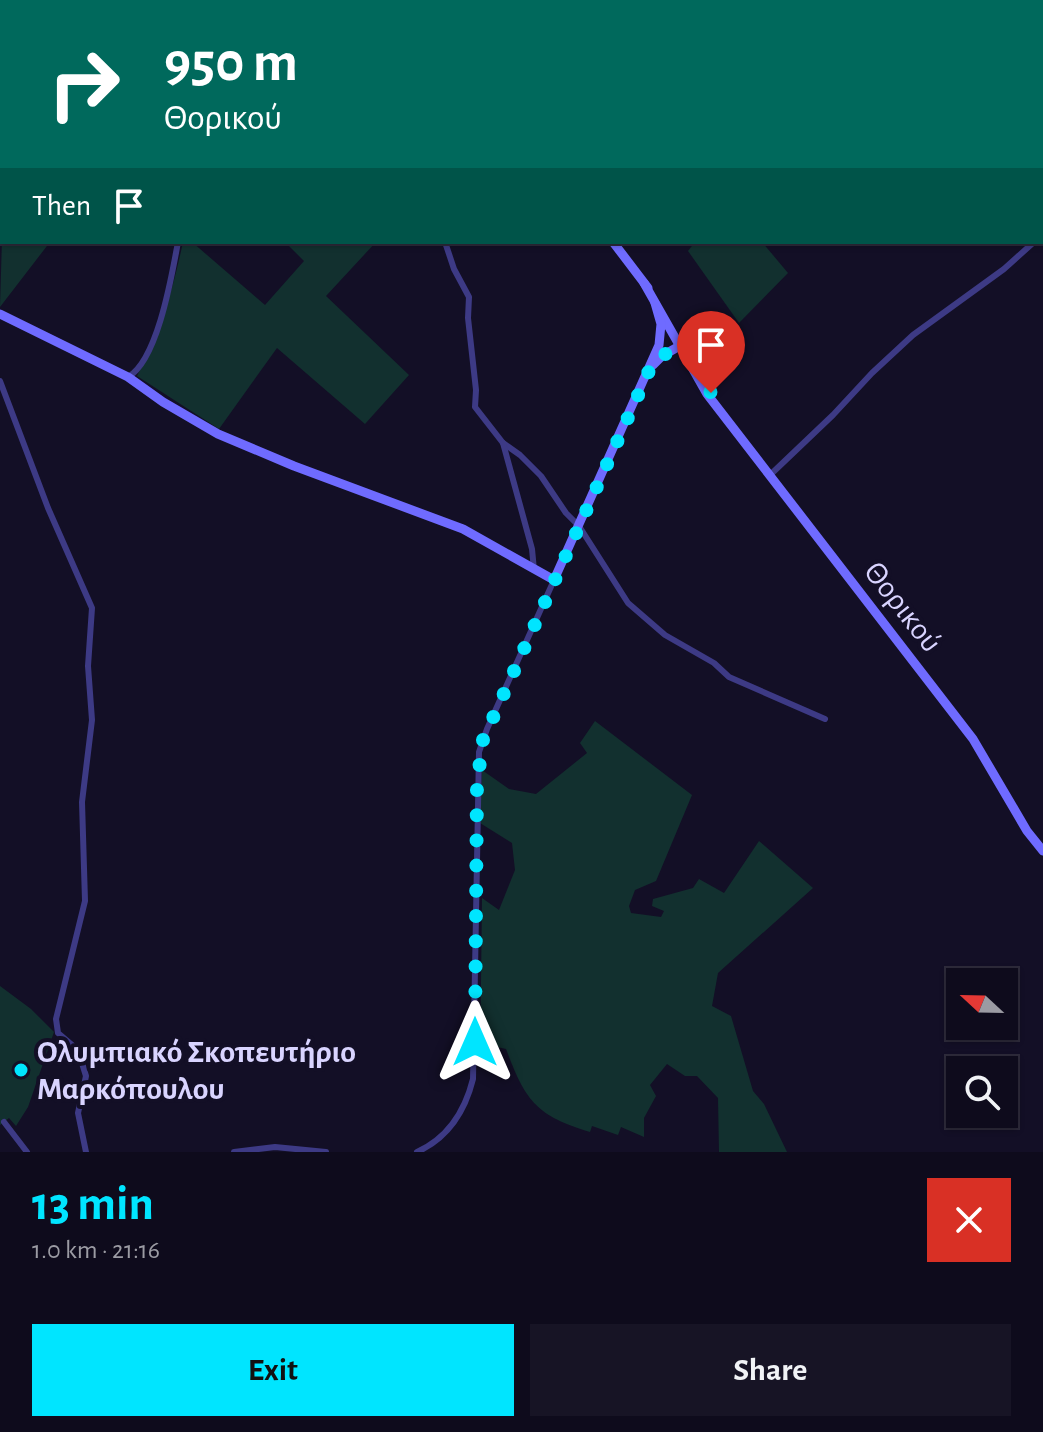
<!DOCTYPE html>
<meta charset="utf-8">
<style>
body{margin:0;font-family:"Alegreya Sans",sans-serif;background:#171425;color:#f1f3f6;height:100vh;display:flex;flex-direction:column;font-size:30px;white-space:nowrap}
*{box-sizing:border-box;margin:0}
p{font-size:26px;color:#9b9ba3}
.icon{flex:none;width:44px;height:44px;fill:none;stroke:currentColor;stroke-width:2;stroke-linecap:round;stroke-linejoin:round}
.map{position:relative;height:1152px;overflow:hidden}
.drawer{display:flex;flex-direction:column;background:#0e0b1c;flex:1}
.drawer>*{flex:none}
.guide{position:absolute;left:0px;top:0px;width:1044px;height:244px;box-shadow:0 2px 6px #0004,0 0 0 2px #2e2b3b;background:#00695c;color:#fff;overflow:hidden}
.needle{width:52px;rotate:292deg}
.fabs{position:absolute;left:946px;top:968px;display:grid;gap:16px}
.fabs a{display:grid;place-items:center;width:72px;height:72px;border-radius:0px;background:#0e0b1c;box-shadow:0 2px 6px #0004,0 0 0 2px #2e2b3b;font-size:40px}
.pin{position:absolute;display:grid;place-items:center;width:68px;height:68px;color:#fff;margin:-82px -34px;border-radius:50% 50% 50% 0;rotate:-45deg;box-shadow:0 0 8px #0007}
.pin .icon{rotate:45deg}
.me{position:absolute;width:88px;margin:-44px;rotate:0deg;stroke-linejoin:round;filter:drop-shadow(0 0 6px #0008)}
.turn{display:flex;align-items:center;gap:28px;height:168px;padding:0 32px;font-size:36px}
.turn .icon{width:104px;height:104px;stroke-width:2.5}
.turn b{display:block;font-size:56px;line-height:68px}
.then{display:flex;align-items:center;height:76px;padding:0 32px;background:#0003;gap:16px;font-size:30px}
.round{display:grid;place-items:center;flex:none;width:84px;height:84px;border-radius:0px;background:#171425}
.overview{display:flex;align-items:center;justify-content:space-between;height:136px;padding:0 32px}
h1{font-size:48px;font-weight:700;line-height:60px;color:#00e5ff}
.cta{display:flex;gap:16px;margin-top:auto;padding:16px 32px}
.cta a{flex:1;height:92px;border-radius:0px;background:#00e5ff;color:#111;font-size:32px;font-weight:700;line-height:92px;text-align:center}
.cta a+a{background:#171425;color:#f1f3f6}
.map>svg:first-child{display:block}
.green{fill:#12302f}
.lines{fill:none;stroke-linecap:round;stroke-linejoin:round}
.street{stroke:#3d3a85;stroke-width:6}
.secondary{stroke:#6f6bff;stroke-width:9}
.route{stroke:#00e5ff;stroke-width:14;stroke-dasharray:0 25.2}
.poi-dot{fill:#00e5ff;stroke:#130f26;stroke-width:3}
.labels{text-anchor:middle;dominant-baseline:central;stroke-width:8;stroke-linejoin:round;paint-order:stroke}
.street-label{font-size:32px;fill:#d9d4ff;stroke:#130f26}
.poi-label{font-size:32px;font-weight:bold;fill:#d9d4ff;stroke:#130f26;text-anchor:start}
</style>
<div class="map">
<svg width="1043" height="1152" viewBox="0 0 1043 1152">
<rect width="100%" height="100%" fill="#130f26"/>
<g class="green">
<path d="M2 238V242H50L0 307Z"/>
<path d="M183 242H192L265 305 304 261 285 242H376L326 296 409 375 365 424 277 348 219 429 137 376C160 334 173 289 183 242Z"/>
<path d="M695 242H762L788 273 739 323 688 251Z"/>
<path d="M595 721 692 795 656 881 635 890 629 906 631 913 661 917 664 911 652 906 653 899 693 888 699 879 724 893 759 841 813 888 718 973 712 1006 731 1016 753 1091 764 1104 787 1152H719L718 1098 697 1076H685L667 1064 650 1085 656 1096 644 1118V1137L621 1127 618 1135 592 1126 590 1132C536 1116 525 1100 506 1049L493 1046 480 1067 482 898 499 910 515 870 512 843 480 823 482 770 509 789 536 794 587 753 580 743Z"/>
<path d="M0 986 31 1009 54 1032 28 1107 16 1126 9 1118 0 1125Z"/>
</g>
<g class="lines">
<g class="street">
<path d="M378 0V2"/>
<path d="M803 0 805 2"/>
<path d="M817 0 818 2"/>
<path d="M240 2V0"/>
<path d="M899 2 901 0"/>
<path d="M1042 210 1043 211"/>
<path d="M1042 234 1043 233"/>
<path d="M445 242 454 269 469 297 468 318 476 390 475 407 503 443 520 455 541 476 566 513 579 526 628 603 665 635 714 663 729 677 825 719"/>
<path d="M128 377C158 360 172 274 178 242"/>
<path d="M0 381 48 508 92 608 88 666 92 720 82 802 85 901 56 1019 58 1033 78 1050 86 1076 78 1113 86 1152"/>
<path d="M503 443 532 549 534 570"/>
<path d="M769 476 833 415 872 373 913 335 1004 269 1034 242"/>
<path d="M4 1122 27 1152"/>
<path d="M234 1152 275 1147 326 1152"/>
<path d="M417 1152C448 1138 465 1111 473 1079L479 752 487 729 554 580"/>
</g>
<g class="secondary">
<path d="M424 0 425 2"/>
<path d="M613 242 648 288"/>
<path d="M644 283 707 394 973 739 1027 831 1043 851"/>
<path d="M0 314 128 377 163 402 218 434 294 466 463 529 554 580 659 345 661 324 655 303"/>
<path d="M653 365 662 356 683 344"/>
</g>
</g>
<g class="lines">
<path class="route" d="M475 1042 477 784 483 740 649 371 662 356 683 344 711 393"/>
</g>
<circle class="poi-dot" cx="21" cy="1070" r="8"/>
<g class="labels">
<g class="street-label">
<text transform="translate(903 607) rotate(52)">Θορικού</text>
</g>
<g class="poi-label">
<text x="37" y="1052">Ολυμπιακό Σκοπευτήριο<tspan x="37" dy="37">Μαρκόπουλου</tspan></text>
</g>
</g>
</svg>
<div class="fabs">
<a><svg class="needle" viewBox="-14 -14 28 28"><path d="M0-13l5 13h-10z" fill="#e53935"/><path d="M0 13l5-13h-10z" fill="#9b9ba3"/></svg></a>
<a><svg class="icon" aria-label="search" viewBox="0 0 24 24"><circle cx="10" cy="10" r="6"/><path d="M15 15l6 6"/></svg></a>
</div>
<div class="pin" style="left:711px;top:393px;background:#d93025"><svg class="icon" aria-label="arrive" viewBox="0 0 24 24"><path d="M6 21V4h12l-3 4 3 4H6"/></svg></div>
<svg class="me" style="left:475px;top:1042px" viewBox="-20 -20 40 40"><path d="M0-17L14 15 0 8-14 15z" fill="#00e5ff" stroke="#fff" stroke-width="4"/></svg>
<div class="guide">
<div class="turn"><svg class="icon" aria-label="right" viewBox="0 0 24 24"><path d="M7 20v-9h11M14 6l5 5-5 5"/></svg><div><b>950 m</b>Θορικού</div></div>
<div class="then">Then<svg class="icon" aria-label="arrive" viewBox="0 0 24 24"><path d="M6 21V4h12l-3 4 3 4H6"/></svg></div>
</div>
</div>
<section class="drawer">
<div class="overview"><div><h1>13 min</h1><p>1.0 km · 21:16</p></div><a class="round" style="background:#d93025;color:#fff"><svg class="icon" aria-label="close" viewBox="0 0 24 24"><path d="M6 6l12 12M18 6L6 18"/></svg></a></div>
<div class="cta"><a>Exit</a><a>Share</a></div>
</section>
